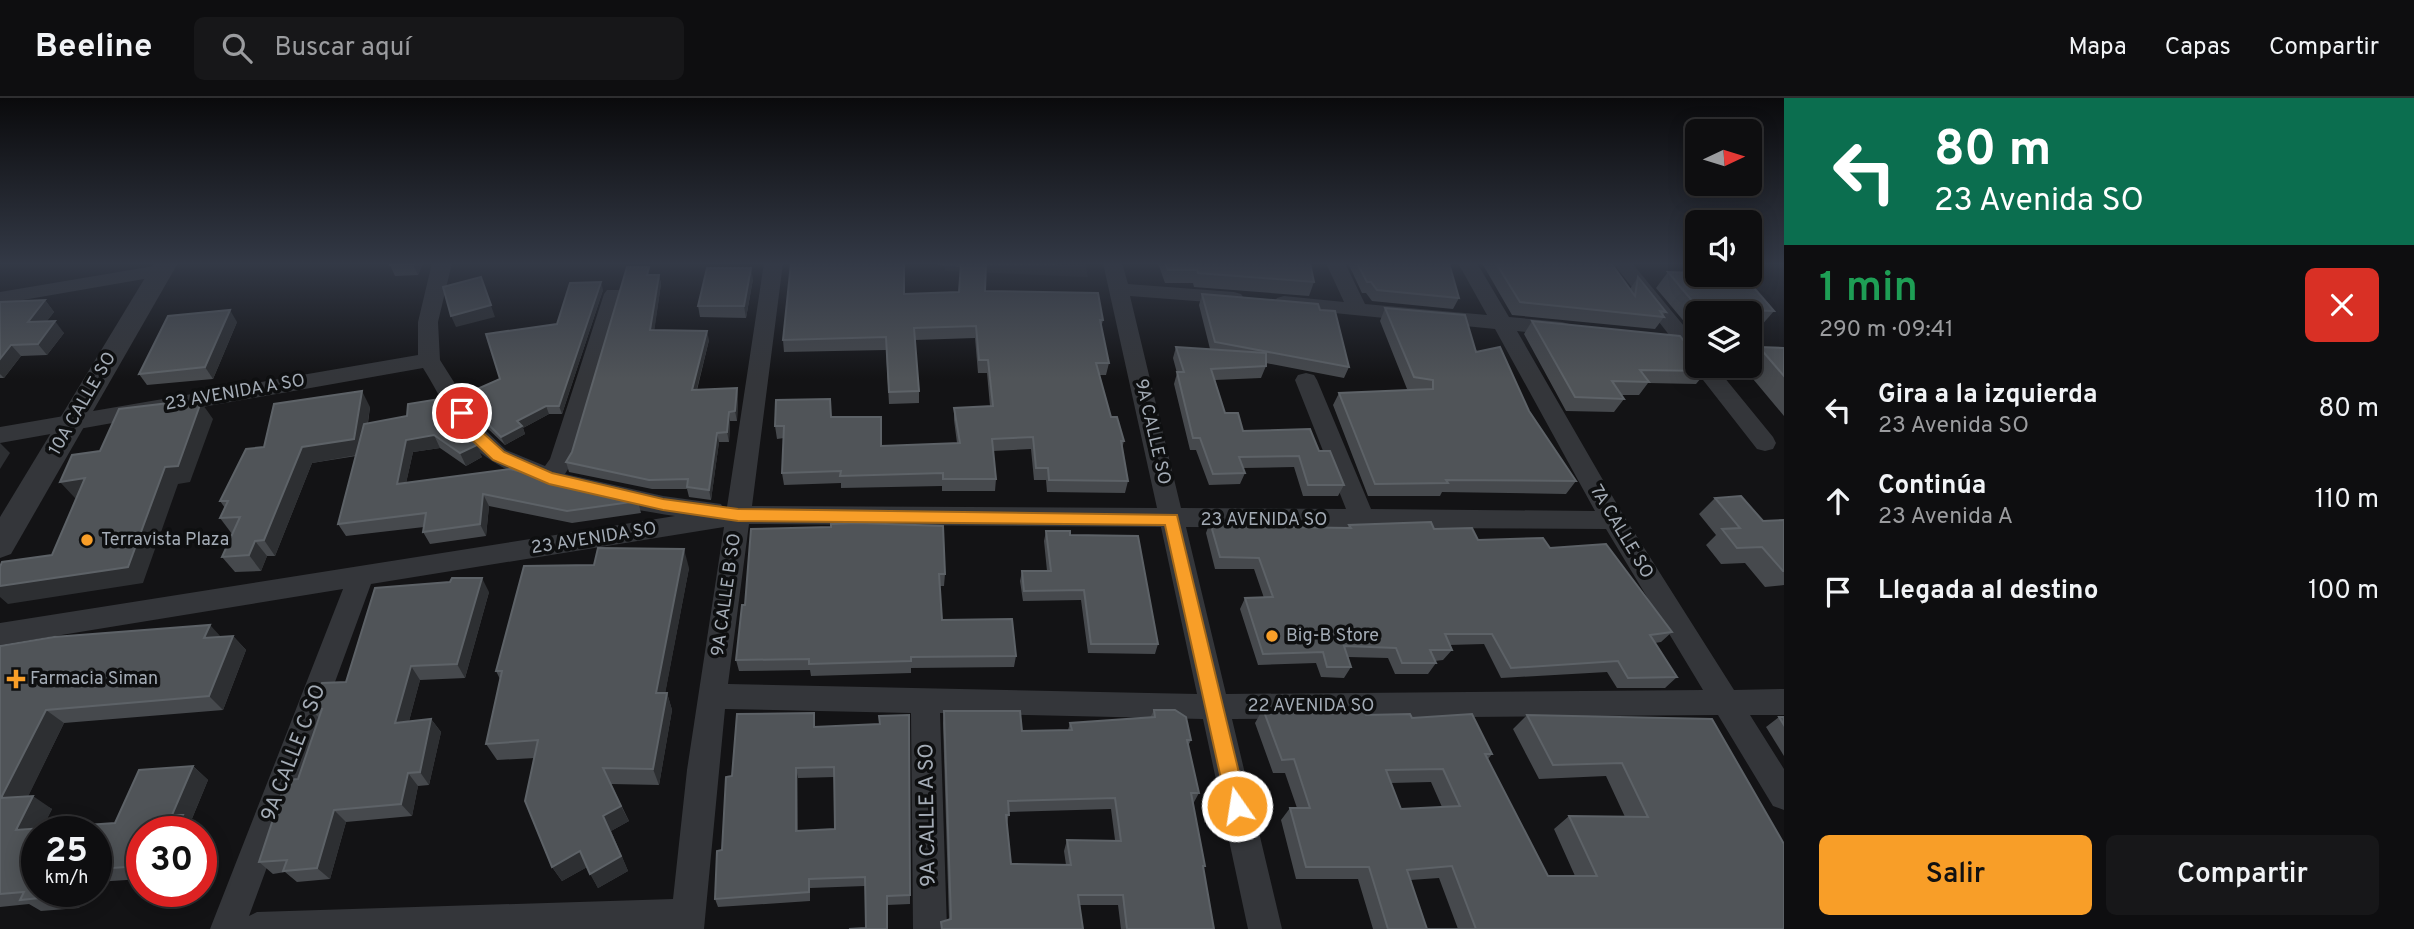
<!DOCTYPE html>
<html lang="es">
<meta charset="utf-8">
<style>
body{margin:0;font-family:Overpass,sans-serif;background:#171719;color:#f1f3f6;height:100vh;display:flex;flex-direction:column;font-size:26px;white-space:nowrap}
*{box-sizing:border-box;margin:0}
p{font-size:23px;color:#9b9c9f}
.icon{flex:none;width:38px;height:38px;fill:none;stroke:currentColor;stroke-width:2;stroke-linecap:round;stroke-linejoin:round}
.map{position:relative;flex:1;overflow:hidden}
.drawer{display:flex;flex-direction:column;background:#0e0e10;width:630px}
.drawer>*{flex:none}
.top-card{background:#0b6e4f;color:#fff;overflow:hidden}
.needle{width:46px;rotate:86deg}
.fabs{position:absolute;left:1685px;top:21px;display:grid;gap:14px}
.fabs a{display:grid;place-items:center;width:77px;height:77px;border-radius:10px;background:#0e0e10;box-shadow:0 4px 18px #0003,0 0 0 2px #2e2e30;font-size:35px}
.speed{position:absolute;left:21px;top:718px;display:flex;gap:14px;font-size:35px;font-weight:700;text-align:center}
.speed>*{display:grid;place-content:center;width:91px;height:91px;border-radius:50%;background:#0e0e10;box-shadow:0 4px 18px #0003,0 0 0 2px #2e2e30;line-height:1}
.speed small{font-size:18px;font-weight:400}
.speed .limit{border:10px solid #d22;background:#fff;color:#111}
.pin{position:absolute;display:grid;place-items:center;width:60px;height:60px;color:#fff;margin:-30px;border:4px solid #fff;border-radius:50%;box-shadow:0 2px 7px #0007}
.me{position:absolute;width:77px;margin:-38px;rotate:347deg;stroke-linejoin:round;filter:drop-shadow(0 0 5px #0008)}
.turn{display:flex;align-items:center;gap:24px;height:147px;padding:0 35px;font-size:32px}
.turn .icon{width:91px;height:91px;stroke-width:2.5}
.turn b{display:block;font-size:49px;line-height:60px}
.round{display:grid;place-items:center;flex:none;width:74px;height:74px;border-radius:10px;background:#171719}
.overview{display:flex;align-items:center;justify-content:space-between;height:119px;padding:0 35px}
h1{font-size:42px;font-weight:600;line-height:52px;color:#1e9e55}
.primary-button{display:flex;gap:14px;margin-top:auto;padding:14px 35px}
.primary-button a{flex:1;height:80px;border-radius:10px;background:#f89e28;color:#111;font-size:28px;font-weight:600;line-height:80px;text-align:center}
.primary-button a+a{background:#171719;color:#f1f3f6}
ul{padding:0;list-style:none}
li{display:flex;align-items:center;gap:21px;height:91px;padding:0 35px}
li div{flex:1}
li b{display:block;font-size:26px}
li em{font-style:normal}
header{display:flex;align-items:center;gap:42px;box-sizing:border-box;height:98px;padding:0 35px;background:#0e0e10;border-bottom:2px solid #2e2e30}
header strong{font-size:33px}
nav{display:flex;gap:38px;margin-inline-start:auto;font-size:24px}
.search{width:490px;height:63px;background:#171719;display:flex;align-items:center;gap:18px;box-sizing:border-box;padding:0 24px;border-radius:10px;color:#9b9c9f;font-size:26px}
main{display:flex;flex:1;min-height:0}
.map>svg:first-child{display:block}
.built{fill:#1f2022}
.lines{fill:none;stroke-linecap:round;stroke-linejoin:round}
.minor{fill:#34363a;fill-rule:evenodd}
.tertiary{fill:#34363a;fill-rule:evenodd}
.wall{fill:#46494d;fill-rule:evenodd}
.shaded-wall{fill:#2d2f32}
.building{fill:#505458;stroke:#5d6267;stroke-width:2;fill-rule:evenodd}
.route{fill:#f89e28;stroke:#a1671a;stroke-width:2}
.poi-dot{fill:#f89e28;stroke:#0e0f10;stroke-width:2.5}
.labels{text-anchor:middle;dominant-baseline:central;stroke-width:7;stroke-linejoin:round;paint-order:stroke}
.street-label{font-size:18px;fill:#a4acb6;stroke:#0e0f10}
.poi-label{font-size:18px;fill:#a4acb6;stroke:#0e0f10;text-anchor:start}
.near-street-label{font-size:21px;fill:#a4acb6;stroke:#0e0f10}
</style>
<header>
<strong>Beeline</strong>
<div class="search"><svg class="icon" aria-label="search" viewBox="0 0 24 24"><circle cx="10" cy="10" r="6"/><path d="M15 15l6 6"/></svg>Buscar aquí</div>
<nav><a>Mapa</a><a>Capas</a><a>Compartir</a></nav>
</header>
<main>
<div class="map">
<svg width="1784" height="831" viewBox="0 0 1784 831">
<rect width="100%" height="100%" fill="#131315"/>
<path class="built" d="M945 165H1085L1088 179 945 173Z"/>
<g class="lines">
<g class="minor">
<path d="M432 165H452L438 224 440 262 483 330 506 352 545 368 550 361 604 196 607 192H621L624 196 573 363 565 376 663 398 721 406 723 410 727 409 764 165H783L752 408 1157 410 1103 165H1122L1128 186 1234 194 1241 196 1244 200 1241 204 1234 206 1130 198 1181 410 1346 411 1295 282 1298 277 1306 275 1314 277 1317 282 1371 411 1595 413 1495 231 1284 210 1277 208 1274 204 1277 200 1284 198 1344 204 1326 165H1345L1365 206 1487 217 1458 165H1477L1509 219 1562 224 1569 226 1572 231 1569 236 1562 238 1517 233 1622 415 1734 592 1784 591V617H1750L1784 671V712L1773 708 1718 617 1232 621 1282 831H1248L1203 621 940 615 947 831H913L911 615 725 611 704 831H210L343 491 0 547V525L675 418C618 410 506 387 468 343 450 322 438 293 423 270L0 345V329L418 257V224ZM749 426 1161 429 1197 596 728 586ZM724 429 687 672 673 801 257 814 249 818 371 486ZM1186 429 1606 431 1703 592 1226 596Z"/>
<path d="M1613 165H1632L1698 245V268H1715L1773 339 1776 345 1773 351 1765 353 1757 351 1696 273 1695 266 1691 265Z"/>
<path d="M160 167 167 169 170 173 167 177 0 206V194Z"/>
</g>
<path class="tertiary" d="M154 165H178L11 456 0 460V419Z"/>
</g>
<g class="wall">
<path d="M103 165H126L105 166Z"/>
<path d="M423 165 418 177 395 178 390 167Z"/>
<path d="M939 165H1058V167H986L985 193 1103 222 1101 230 1109 265 1106 277H1099L1111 319 1124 343 1122 351 1128 383 1125 395 1047 394 1046 382H1034L1031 351 993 353 996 381 995 393H942V388L841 390V385L784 387 782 375 784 340 777 341 775 328 831 319 881 348 957 345 954 322V310L990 308 987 275H978L975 240 915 242 919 293V305L889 306 886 252 784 254 783 242 904 196 959 194 961 169 938 167Z"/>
<path d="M1158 165H1310L1314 184 1309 198 1194 189 1193 185H1165Z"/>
<path d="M1348 165H1449L1459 200 1453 211 1372 203 1366 195H1362Z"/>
<path d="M1482 165H1611L1630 191 1638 179 1666 214 1663 217 1664 219 1655 231 1512 217Z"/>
<path d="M1685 165H1698V168Z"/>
<path d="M1668 174 1774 213 1760 229H1750V215H1698V227H1687L1656 190Z"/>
<path d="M651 177H659L661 186 654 232 709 242 697 292 737 290 738 300 737 323H730L729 344H719L711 402 689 399 687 391H652L569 374 566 364 572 354Z"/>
<path d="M753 181 746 220 700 219 698 208Z"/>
<path d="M603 192 562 316H549L523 330 525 336 505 347 485 328 470 304 466 296 500 281 557 226Z"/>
<path d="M1202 196 1349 269 1344 280 1266 265V268L1261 280 1215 282 1225 315 1243 333 1319 353 1344 387 1338 398H1303L1294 369 1243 370 1245 375 1240 386 1209 387 1196 352H1190L1174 286 1177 275 1173 260 1176 249 1210 251 1199 207Z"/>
<path d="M45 202 54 214 46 224 64 235 47 257 21 258 4 280H0V204Z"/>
<path d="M1385 210 1476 254 1529 313 1576 383 1566 396 1442 394 1440 398H1368L1333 307 1339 295 1412 292 1407 291 1380 223Z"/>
<path d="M1532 223 1707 273 1696 286 1648 285 1639 297H1621L1624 301 1614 314 1566 313 1524 236Z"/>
<path d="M237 224 213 281 147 287 139 276Z"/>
<path d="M1759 249 1784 250V318L1743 269 1744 268H1750V260Z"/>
<path d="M370 309 368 325 460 332 482 359 466 368 440 350 413 354 406 385 638 403 641 415 572 425 489 408 486 438 430 446 423 434 424 429 346 438 338 426 356 358 312 365 275 458H267L261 473 235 474 222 459 232 436 220 420 225 410 220 403Z"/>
<path d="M1715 400 1763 423 1784 422V487L1765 489 1745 465 1721 466 1706 447 1716 437 1699 416Z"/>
<path d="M1210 424 1275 429 1347 430 1349 427 1434 431 1478 442 1550 450 1672 534 1661 544 1655 545 1677 579 1665 590H1617L1607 574 1501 580 1484 546 1449 547 1452 552 1443 562 1435 563 1436 565 1428 576H1395L1388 560 1348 559 1351 569 1344 580 1321 579 1316 565 1258 567 1240 511 1245 500H1264L1254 471H1215L1206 435Z"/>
<path d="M751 431 945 476 944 488H939L942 522 1016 558 1014 569 911 570V575L811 578 810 572 739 573 736 562 745 507Z"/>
<path d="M1046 433 1070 437 1158 546 1155 556 1088 555 1081 502 1023 503 1020 483 1022 473H1047L1044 443Z"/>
<path d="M689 470 665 595H667L672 612 659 687 611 686 629 723 611 733 628 773 598 790 587 769 562 783 552 769 535 660 497 662 486 646 500 581 496 573Z"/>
<path d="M489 494 465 580 420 582 409 623 431 621 441 634 429 687 418 688 412 718 346 724 330 781 297 784 285 774 273 776 259 764 298 681 319 620 312 612 346 584Z"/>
<path d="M233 538 246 552 223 612 64 625 28 698 52 711 42 730 115 725 193 668 208 682 191 723 199 729 142 733V781L96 784V733L37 793H86L79 810 41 813 29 806 0 809V548Z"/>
<path d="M1263 611 1366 617 1412 620 1492 656 1488 661 1548 778H1575L1554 731 1569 718 1625 719 1606 678 1539 681 1513 631 1527 617 1712 621 1784 831H1373L1358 781H1296L1281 722 1290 710H1297L1285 675H1273L1255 625ZM1431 684 1442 709 1401 711 1391 685ZM1439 780 1458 831H1427L1410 782Z"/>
<path d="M1154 612 1191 642 1188 648 1199 695 1193 706 1205 768 1203 771 1214 831H1121L1118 807H1080L1083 831H941V824L949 822 943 625 944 613 1022 633 1068 632 1070 625 1150 620ZM1111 711 1115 742H1067L1064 753 1066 767 1011 766 1007 727 1009 714Z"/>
<path d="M814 615 815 629 910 797V806L887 807 866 830 865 788 810 790V803L718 809 715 801 722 752 732 678ZM834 679 835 731 798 733V680Z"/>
<path d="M1779 619H1784V658L1766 629Z"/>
</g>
<g class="shaded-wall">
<path d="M413 165H423L418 177 413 166Z"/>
<path d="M751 170 753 181 746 220 744 208Z"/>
<path d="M659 177 661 186 653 242 650 232Z"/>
<path d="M481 179 495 219 456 229 451 218Z"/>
<path d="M601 184 603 192 562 316 559 308Z"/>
<path d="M45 202 54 214 37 236 28 224Z"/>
<path d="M230 212 237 224 213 281 205 269Z"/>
<path d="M55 223 64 235 47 257 38 246Z"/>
<path d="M707 233 709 242 694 302 692 292Z"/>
<path d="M11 247 21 258 4 280 0 276V261Z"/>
<path d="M737 290 738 300 737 323 735 313Z"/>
<path d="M362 293 370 309 363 356 312 365 275 458 264 442 302 349Z"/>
<path d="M201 304 213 321 190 384 178 386 143 485 8 506 0 499V488L128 469 165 369Z"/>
<path d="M546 308 549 316 523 330 525 336 505 347 501 339 517 323Z"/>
<path d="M729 314 730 323 729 344 727 334Z"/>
<path d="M717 335 719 344 711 402 709 392Z"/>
<path d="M434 337 440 350 413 354 403 399 397 386 406 342Z"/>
<path d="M0 345 10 355 0 371Z"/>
<path d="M477 347 482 359 466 368 460 355Z"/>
<path d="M85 380 100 397 75 400 60 384Z"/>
<path d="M483 396 489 408 486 438 480 426Z"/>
<path d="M255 443 267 458 261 473 249 457Z"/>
<path d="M684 451 689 470 662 612 656 595Z"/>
<path d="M482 480 489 494 465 580 457 566Z"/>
<path d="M210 527 223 541 204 540Z"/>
<path d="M233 538 246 552 223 612 209 598Z"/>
<path d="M411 568 420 582 405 638 395 625Z"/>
<path d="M667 595 672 612 659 687 653 671Z"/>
<path d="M46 612 64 625 21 713 1 700Z"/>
<path d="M431 621 441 634 429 687 420 674Z"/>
<path d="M193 668 208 682 191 723 199 729 197 733H176L172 717Z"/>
<path d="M796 670 798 680 797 742 796 733Z"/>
<path d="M408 675 418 688 412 718 401 706Z"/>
<path d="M33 698 52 711 41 733 16 732Z"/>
<path d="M621 708 629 723 611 733 628 773 598 790 590 776 603 718Z"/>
<path d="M334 712 346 724 330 781 317 770Z"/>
<path d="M580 753 589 768 562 783 552 769Z"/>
<path d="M62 793H86L79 810 59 798Z"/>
</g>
<g class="building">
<path d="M391 165H413V166L390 167Z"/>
<path d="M791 165H904V196L959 194 961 165H986L985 193 1098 195 1103 222H1100L1109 265H1096L1111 319H1117L1124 343H1121L1128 383 1049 382 1048 370H1036L1033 339 992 341 996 381H943V375L840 378 841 373 782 375 784 328H775L776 302 830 301 831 319H881V348L960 345 954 310 993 308 988 262H979L976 228 914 230 919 293 889 294 886 239 783 242Z"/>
<path d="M1165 165H1310L1314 184 1198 175 1197 172H1168Z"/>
<path d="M1357 165H1449L1459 200 1377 192 1371 184H1367Z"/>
<path d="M1496 165H1611L1635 198 1638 179 1666 214 1660 213 1664 219 1520 204Z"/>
<path d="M627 169H649L647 177H659L650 232 707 233 692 292 737 290 735 313 729 314 727 334 717 335 709 392 687 389 688 381 649 382 566 364 572 354Z"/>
<path d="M707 170H751L744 208H698Z"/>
<path d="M1668 174 1698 175V177H1743L1774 213 1699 211Z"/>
<path d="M481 179 491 207 451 218 443 189Z"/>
<path d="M601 184 559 308H546L517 323 522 328 501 339 482 320 466 296 500 281 486 236 557 226 570 185Z"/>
<path d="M1202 196 1318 206 1320 212 1335 213 1349 269 1215 244Z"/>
<path d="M45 202 28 224 55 223 38 246 11 247 0 261V204Z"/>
<path d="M1385 210 1465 217 1476 254 1500 249 1529 313 1576 383 1446 382 1448 385 1375 386 1339 295 1433 291V282L1414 279Z"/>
<path d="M230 212 205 269 139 276 168 218Z"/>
<path d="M1532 223 1680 238 1698 261V268H1703L1707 273 1640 272 1649 284 1612 283 1624 301 1575 299Z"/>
<path d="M1176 249 1266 255V268L1211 271 1225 315H1238L1243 333 1310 331 1319 353H1330L1344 387H1308L1299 358 1239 359 1245 375 1213 376 1200 340H1193L1177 274H1184Z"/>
<path d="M1759 249 1784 250V278Z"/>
<path d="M362 293 354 341 302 349 264 442 255 443 249 457 222 459 240 419 220 420 228 403H220L246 351 264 349 274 306Z"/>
<path d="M439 301 460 332 477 347 460 355 434 337 406 342 397 386 510 371 638 403 567 413 483 396 480 426 423 434 426 415 338 426 364 326 407 318 408 306Z"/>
<path d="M178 304 177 307 201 304 178 368 165 369 128 469 0 488V469L2 464 52 457 85 380 60 384 72 357 100 353 119 311Z"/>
<path d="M1741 398 1763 423 1784 422V473H1783L1762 449 1737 450 1722 431 1740 430 1715 400Z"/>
<path d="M1210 424H1273L1275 429 1351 430 1349 427 1431 424 1434 431 1472 430 1478 442 1543 440 1550 450 1606 446 1672 534 1650 537 1677 579 1628 580 1618 563 1511 570 1492 536H1445L1452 552H1430L1436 565H1402L1396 550 1344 548 1351 569H1327L1323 554 1263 556 1245 500 1273 499 1259 460 1220 459Z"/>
<path d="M857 425 943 428 945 476H939L942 522 1012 521 1016 558 911 559V563L809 566V561L736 562 742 507H745L751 431 831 429V426Z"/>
<path d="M1046 433H1070V437L1138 438 1158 546H1091L1084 492 1024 493 1022 473H1051Z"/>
<path d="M598 450 684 451 656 595H667L653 671 603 670 621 708 603 718 621 758 590 776 580 753 552 769 525 703 538 642 486 646 502 573H496L524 468 594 467Z"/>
<path d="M452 480H482L457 566 411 568 395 625 431 621 420 674 408 675 401 706 334 712 317 770 283 773 287 762 259 764 286 682 298 681 322 611 312 612 322 585 346 584 375 490 450 484Z"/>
<path d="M210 527 204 540 233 538 209 598 46 612 1 700 33 698 16 732 115 725 139 672 193 668 172 717H183L176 733H142V768L96 771V733H37V793H62L59 798 20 802 24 794 0 796V548L54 539Z"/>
<path d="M1263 611H1364L1366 617 1410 616 1412 620 1472 616 1492 656H1485L1548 778H1597L1569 718 1648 719 1622 665 1553 667 1527 617 1712 621 1784 746V831H1388L1369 769H1306L1290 710H1310L1294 661 1282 662ZM1443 671 1460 708 1401 711 1386 672ZM1452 768 1476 831H1427L1407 772Z"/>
<path d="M1154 612H1175L1186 619 1191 642H1187L1199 695H1191L1205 768H1203L1214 831H1127L1123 797H1078L1083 831H942L941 824 951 821 944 613H1020L1022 633 1072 632 1070 625 1155 619ZM1115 700 1121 743 1067 742 1071 767 1011 766 1006 717H1009L1008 703Z"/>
<path d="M814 615V629L880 626 879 618 909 617 910 797 887 798V831H849L866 830 865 779 809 781V794L715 801 717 753 722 752 726 679 732 678 737 616ZM834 669 835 731 796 733V670Z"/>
<path d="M1779 619H1784V627Z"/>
</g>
<linearGradient id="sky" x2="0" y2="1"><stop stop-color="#0a0a0c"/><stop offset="0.59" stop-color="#333946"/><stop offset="1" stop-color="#333946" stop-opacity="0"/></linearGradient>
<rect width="1784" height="281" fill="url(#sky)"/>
<path class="route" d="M462 310 467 311 480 332 504 354 552 375 663 401 738 411 1177 417 1247 708 1244 714 1237 717 1230 714 1227 708 1165 427 738 423 663 412 549 386 493 362 470 340 455 315Z"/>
<g class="poi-dot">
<circle cx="87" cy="442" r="7"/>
<circle cx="1272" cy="538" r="7"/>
<path d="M12.5 570.5h7v7h7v7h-7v7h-7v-7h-7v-7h7z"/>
</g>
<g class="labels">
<g class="street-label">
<text transform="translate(235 295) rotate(-10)">23 AVENIDA A SO</text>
<text transform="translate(83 306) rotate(-60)">10A CALLE SO</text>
<text transform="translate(1152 334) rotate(77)">9A CALLE SO</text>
<text x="1264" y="422">23 AVENIDA SO</text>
<text transform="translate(1621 434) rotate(59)">7A CALLE SO</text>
<text transform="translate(594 441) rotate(-9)">23 AVENIDA SO</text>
<text transform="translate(727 497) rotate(-82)">9A CALLE B SO</text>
<text x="1311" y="608">22 AVENIDA SO</text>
</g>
<g class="poi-label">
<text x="101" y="442">Terravista Plaza</text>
<text x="1286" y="538">Big-B Store</text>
<text x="30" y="581">Farmacia Siman</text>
</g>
<g class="near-street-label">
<text transform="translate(294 655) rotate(-69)">9A CALLE C SO</text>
<text transform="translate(928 717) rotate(-91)">9A CALLE A SO</text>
</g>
</g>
</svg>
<div class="fabs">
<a><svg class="needle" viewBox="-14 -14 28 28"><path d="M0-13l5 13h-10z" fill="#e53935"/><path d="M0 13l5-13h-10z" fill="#9b9c9f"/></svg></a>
<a><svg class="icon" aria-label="sound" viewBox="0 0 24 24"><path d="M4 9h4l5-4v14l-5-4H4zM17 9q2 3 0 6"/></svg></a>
<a><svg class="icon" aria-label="layers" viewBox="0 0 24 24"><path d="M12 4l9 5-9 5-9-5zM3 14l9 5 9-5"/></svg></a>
</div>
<div class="speed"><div>25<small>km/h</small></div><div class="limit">30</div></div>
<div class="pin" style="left:462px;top:315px;background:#d93025"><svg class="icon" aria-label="arrive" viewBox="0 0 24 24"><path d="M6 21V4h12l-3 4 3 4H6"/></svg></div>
<svg class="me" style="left:1237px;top:708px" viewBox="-20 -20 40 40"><circle r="17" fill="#f89e28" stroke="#fff" stroke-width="3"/><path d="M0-11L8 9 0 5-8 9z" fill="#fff"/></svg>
</div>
<section class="drawer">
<div class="top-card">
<div class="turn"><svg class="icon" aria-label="left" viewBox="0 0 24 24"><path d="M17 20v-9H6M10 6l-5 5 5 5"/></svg><div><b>80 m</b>23 Avenida SO</div></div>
</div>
<div class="overview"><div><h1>1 min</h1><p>290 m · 09:41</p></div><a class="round" style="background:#d93025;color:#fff"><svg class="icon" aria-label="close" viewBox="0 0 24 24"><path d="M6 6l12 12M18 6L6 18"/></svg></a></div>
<ul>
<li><svg class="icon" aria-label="left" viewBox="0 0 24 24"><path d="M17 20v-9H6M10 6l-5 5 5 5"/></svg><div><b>Gira a la izquierda</b><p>23 Avenida SO</p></div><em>80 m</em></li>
<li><svg class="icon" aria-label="ahead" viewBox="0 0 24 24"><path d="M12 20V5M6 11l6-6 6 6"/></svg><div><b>Continúa</b><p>23 Avenida A</p></div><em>110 m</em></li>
<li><svg class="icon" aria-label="arrive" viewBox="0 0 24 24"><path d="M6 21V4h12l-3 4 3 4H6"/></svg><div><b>Llegada al destino</b></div><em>100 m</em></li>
</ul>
<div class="primary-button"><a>Salir</a><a>Compartir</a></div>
</section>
</main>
